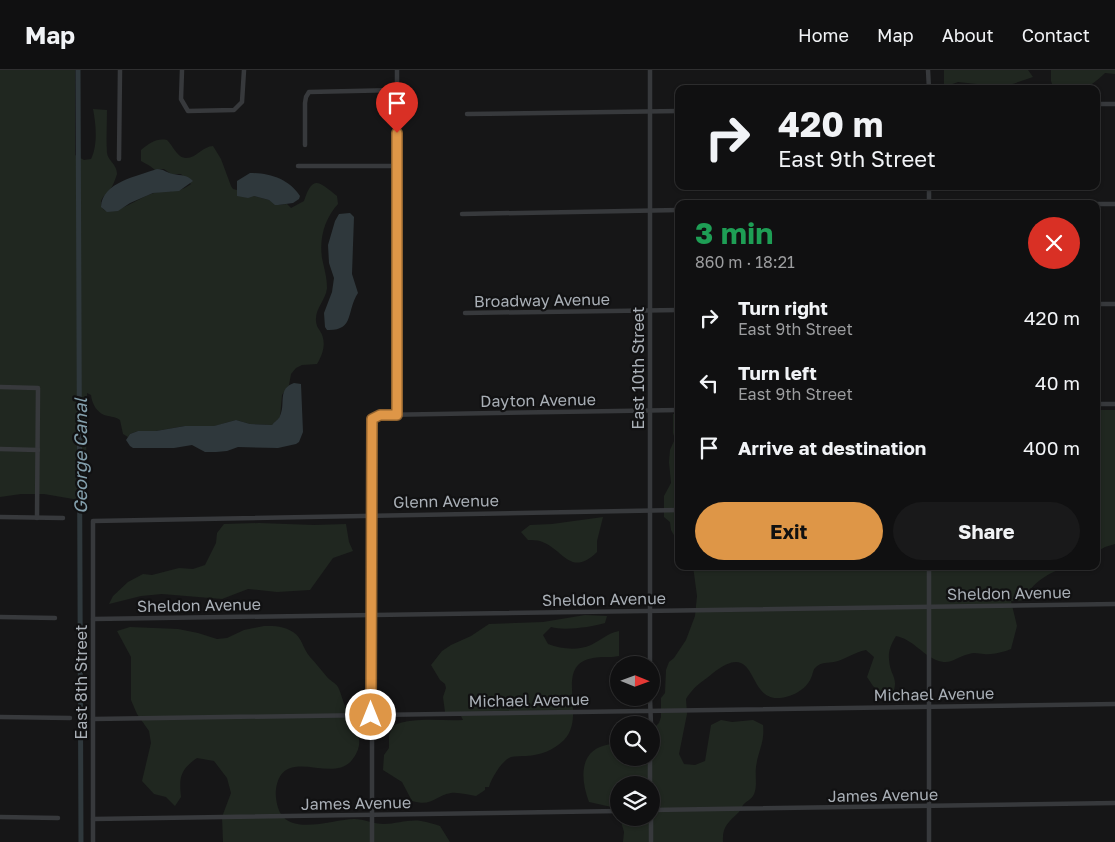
<!DOCTYPE html>
<meta charset="utf-8">
<style>
body{margin:0;font-family:"Golos Text",sans-serif;background:#19191a;color:#f1f3f6;height:100vh;display:flex;flex-direction:column;font-size:19px;white-space:nowrap}
*{box-sizing:border-box;margin:0}
p{font-size:16px;color:#9c9d9f}
.icon{flex:none;width:28px;height:28px;fill:none;stroke:currentColor;stroke-width:2;stroke-linecap:round;stroke-linejoin:round}
.map{position:relative;flex:1;overflow:hidden}
.sheet{position:absolute;left:675px;top:130px;width:425px;height:370px;display:flex;flex-direction:column;background:#101011;border-radius:10px;box-shadow:0 1px 4px #0004,0 0 0 1px #303031}
.sheet>*{flex:none}
.banner{position:absolute;left:675px;top:15px;width:425px;height:105px;border-radius:10px;box-shadow:0 1px 4px #0004,0 0 0 1px #303031;background:#101011;color:#f1f3f6;overflow:hidden}
.needle{width:32px;rotate:91deg}
.controls{position:absolute;left:610px;top:586px;display:grid;gap:10px}
.controls a{display:grid;place-items:center;width:50px;height:50px;border-radius:50%;background:#101011;box-shadow:0 1px 4px #0004,0 0 0 1px #303031;font-size:25px}
.pin{position:absolute;display:grid;place-items:center;width:42px;height:42px;color:#fff;margin:-51px -21px;border-radius:50% 50% 50% 0;rotate:-45deg;box-shadow:0 0 5px #0007}
.pin .icon{rotate:45deg}
.me{position:absolute;width:55px;margin:-28px;rotate:0deg;stroke-linejoin:round;filter:drop-shadow(0 0 4px #0008)}
.turn{display:flex;align-items:center;gap:18px;height:105px;padding:0 20px;font-size:22px}
.turn .icon{width:65px;height:65px;stroke-width:2.5}
.turn b{display:block;font-size:35px;line-height:42px}
.round{display:grid;place-items:center;flex:none;width:52px;height:52px;border-radius:26px;background:#19191a}
.headline{display:flex;align-items:center;justify-content:space-between;height:85px;padding:0 20px}
h1{font-size:30px;font-weight:700;line-height:38px;color:#1e9e55}
.button{display:flex;gap:10px;margin-top:auto;padding:10px 20px}
.button a{flex:1;height:58px;border-radius:30px;background:#de9647;color:#111;font-size:20px;font-weight:700;line-height:58px;text-align:center}
.button a+a{background:#19191a;color:#f1f3f6}
ul{padding:0;list-style:none}
li{display:flex;align-items:center;gap:15px;height:65px;padding:0 20px}
li div{flex:1}
li b{display:block;font-size:19px}
li em{font-style:normal}
header{display:flex;align-items:center;gap:30px;box-sizing:border-box;height:70px;padding:0 25px;background:#101011;border-bottom:1px solid #303031}
header strong{font-size:24px}
nav{display:flex;gap:28px;margin-inline-start:auto;font-size:18px}
.map>svg:first-child{display:block}
.green{fill:#202720}
.water{fill:#2f383c}
.lines{fill:none;stroke-linecap:round;stroke-linejoin:round}
.canal{stroke:#2f383c;stroke-width:5}
.minor{stroke:#37393c;stroke-width:4.5}
.route-casing{stroke:#90622e;stroke-width:12}
.route{stroke:#de9647;stroke-width:9}
.labels{text-anchor:middle;dominant-baseline:central;stroke-width:4.5;stroke-linejoin:round;paint-order:stroke}
.street-label{font-size:16px;fill:#a9afb6;stroke:#111112}
.water-label{font-size:18px;font-style:italic;fill:#84a0ad;stroke:#111112}
</style>
<header>
<strong>Map</strong>
<nav><a>Home</a><a>Map</a><a>About</a><a>Contact</a></nav>
</header>
<div class="map">
<svg width="1115" height="772" viewBox="0 0 1115 772">
<rect width="100%" height="100%" fill="#161617"/>
<g class="green">
<path d="M0 0H75V85L84 90 91 89C98 75 96 54 93 39L107 40C107 54 106 69 107 83 108 91 117 94 117 104 116 107 113 116 111 118 106 125 96 130 104 140 118 145 139 127 154 123 171 118 173 126 191 114L181 104H171L164 99 155 100 150 96 141 91V80C150 73 156 68 167 70 172 75 175 82 180 86 193 94 201 76 213 76L221 89 231 116 233 119 237 120V126H254L269 130 278 135 287 134 291 138 304 131C313 104 319 112 337 126L338 134C325 148 319 168 322 188 324 198 327 207 327 218 326 230 315 238 316 251 316 255 318 258 320 261 327 272 323 284 317 294L302 295 296 298 291 304 289 315 282 325 280 347 272 355 250 354 236 350 215 356H185L156 361H138L130 364 128 367 123 364 120 350C116 347 113 347 108 346 97 344 92 334 91 325L87 323 86 398 84 427 79 430 44 424H21L0 427Z"/>
<path d="M944 0H1028L1033 7 1004 17 958 12 944 17Z"/>
<path d="M1051 0H1115V4L1105 3C1086 22 1079 19 1054 19L1051 11Z"/>
<path d="M1096 340H1115V474L1105 477 1096 482Z"/>
<path d="M673 344H679V474L671 460 670 452 664 447V426L671 413 669 392 670 380 675 369 673 363Z"/>
<path d="M603 447 597 471V482C570 508 564 479 540 471 537 470 532 470 528 470L521 462 530 455 552 454Z"/>
<path d="M259 453 314 455 346 454 349 472 353 481 333 488 310 520 277 522 248 519 222 529 162 524 141 526 109 534 113 526 128 512 143 504 152 505 179 498 193 499 205 495 216 473 217 463 224 454Z"/>
<path d="M693 496H1067C1050 503 1030 512 1026 530L1011 531 1017 556 1011 579C1004 582 992 585 984 584 979 584 975 582 969 584 955 587 952 596 936 590 922 584 912 569 896 566 892 573 888 580 889 589 890 609 902 607 889 631L873 616 867 607 874 587 866 580C854 582 845 590 834 592 828 593 821 592 816 597 813 599 813 604 811 608 806 620 791 628 777 628 746 628 758 568 713 603 700 614 696 614 686 629L687 644 679 684 684 694 695 695 705 691 711 655 721 650 732 652 753 650 763 655C765 672 758 681 756 697 755 705 757 714 755 721 754 727 749 730 745 733 742 735 741 740 739 742 728 753 722 756 723 772H623L624 762 620 748H651V715H619V744L616 738 589 732C578 703 581 673 619 674V688H651V661L659 653 661 647V628L665 623 666 600 669 592 674 588 686 570 695 546 697 526Z"/>
<path d="M585 545 607 546 605 553C592 557 564 561 551 557L543 565 548 574C562 579 577 581 591 575 601 570 608 563 619 561V586C610 588 601 586 593 588 552 595 588 646 564 670 554 680 541 685 526 686 522 686 515 686 511 687 502 690 491 709 489 717H485V720L476 726C468 725 459 722 451 723 434 726 433 737 412 731L402 712 383 700 384 685 389 678V665L394 655C416 647 439 651 463 650L459 642H445L443 627 446 618 445 614 440 610 431 595 442 581 451 575 471 566 489 554 543 552Z"/>
<path d="M264 556C276 556 283 556 293 562 302 567 303 579 310 587 316 593 321 600 327 607 330 611 335 612 338 617 342 625 343 634 348 642 357 658 366 673 352 690 332 715 283 674 276 719 275 726 277 738 281 744 294 765 335 749 354 749 364 749 373 754 384 754 396 754 409 749 421 751 428 752 434 754 440 756L450 772H223L222 747 231 723 227 708 214 691 197 688C180 700 179 707 181 727L175 736 166 727 154 724 142 711 151 673 149 661 137 644 131 630V587L117 561 130 557 178 559 198 563 217 569 227 568 244 560Z"/>
</g>
<g class="water">
<path d="M157 99C164 99 167 103 173 104 182 106 186 104 193 111L179 121 153 123 130 133 118 141 107 142 101 137C102 112 138 106 157 99Z"/>
<path d="M250 103C270 103 289 109 300 126L299 129 293 133 278 135H275L269 130 254 126 248 128 237 126V111Z"/>
<path d="M350 143 354 147 352 204 358 223C346 241 355 261 327 260L325 257 324 243 332 222 334 208 329 193 328 175 335 151 339 144Z"/>
<path d="M294 313 301 314 303 362 299 372 296 374 278 378 238 377 227 381 216 382H205L192 375 174 378H133L130 376 126 370 130 364 138 361H156L185 356H214L236 350 250 354 272 355C274 352 279 349 280 346 286 333 277 319 294 313Z"/>
</g>
<g class="lines">
<path class="canal" d="M78 0 81 772"/>
<g class="minor">
<path d="M182 0 181 29 188 41 234 40 242 32 244 0"/>
<path d="M397 0V345"/>
<path d="M928 0 929 19"/>
<path d="M1096 34H1115"/>
<path d="M467 44 679 41"/>
<path d="M305 75V33L306 27 309 22 397 20"/>
<path d="M119 89 120 0"/>
<path d="M298 96H397"/>
<path d="M929 116V134"/>
<path d="M1096 134H1115"/>
<path d="M462 144 679 140"/>
<path d="M1096 234H1115"/>
<path d="M465 243 679 240"/>
<path d="M0 317 38 318 37 448"/>
<path d="M1096 334H1115"/>
<path d="M0 379 38 380"/>
<path d="M0 447 63 448"/>
<path d="M0 547 55 548"/>
<path d="M93 549 1115 534"/>
<path d="M650 595V0"/>
<path d="M650 628 651 655"/>
<path d="M0 647 70 648"/>
<path d="M93 649 1115 634"/>
<path d="M650 715V688"/>
<path d="M651 740 1115 733"/>
<path d="M0 747 58 748"/>
<path d="M93 749 619 741"/>
<path d="M93 772V451L679 440"/>
<path d="M372 772V349L380 345 679 340"/>
<path d="M651 772V748"/>
<path d="M929 772V496"/>
</g>
</g>
<g class="lines">
<g class="route-casing">
<path id="route" d="M371 645 372 349 380 345H397V63"/>
</g>
<use href="#route" class="route"/>
</g>
<g class="labels">
<g class="street-label">
<text transform="translate(542 230) rotate(-1)">Broadway Avenue</text>
<text transform="translate(638 298) rotate(-90)">East 10th Street</text>
<text transform="translate(538 330) rotate(-1)">Dayton Avenue</text>
<text transform="translate(446 431) rotate(-1)">Glenn Avenue</text>
<text transform="translate(1009 523) rotate(-1)">Sheldon Avenue</text>
<text transform="translate(604 529) rotate(-1)">Sheldon Avenue</text>
<text transform="translate(199 535) rotate(-1)">Sheldon Avenue</text>
<text transform="translate(81 612) rotate(-90)">East 8th Street</text>
<text transform="translate(934 624) rotate(-1)">Michael Avenue</text>
<text transform="translate(529 630) rotate(-1)">Michael Avenue</text>
<text transform="translate(883 725) rotate(-1)">James Avenue</text>
<text transform="translate(356 733) rotate(-1)">James Avenue</text>
</g>
<g class="water-label">
<text transform="translate(80 386) rotate(-90)">George Canal</text>
</g>
</g>
</svg>
<div class="controls">
<a><svg class="needle" viewBox="-14 -14 28 28"><path d="M0-13l5 13h-10z" fill="#e53935"/><path d="M0 13l5-13h-10z" fill="#9c9d9f"/></svg></a>
<a><svg class="icon" aria-label="search" viewBox="0 0 24 24"><circle cx="10" cy="10" r="6"/><path d="M15 15l6 6"/></svg></a>
<a><svg class="icon" aria-label="layers" viewBox="0 0 24 24"><path d="M12 4l9 5-9 5-9-5zM3 14l9 5 9-5"/></svg></a>
</div>
<div class="pin" style="left:397px;top:63px;background:#d93025"><svg class="icon" aria-label="arrive" viewBox="0 0 24 24"><path d="M6 21V4h12l-3 4 3 4H6"/></svg></div>
<svg class="me" style="left:371px;top:645px" viewBox="-20 -20 40 40"><circle r="17" fill="#de9647" stroke="#fff" stroke-width="3"/><path d="M0-11L8 9 0 5-8 9z" fill="#fff"/></svg>
<div class="banner">
<div class="turn"><svg class="icon" aria-label="right" viewBox="0 0 24 24"><path d="M7 20v-9h11M14 6l5 5-5 5"/></svg><div><b>420 m</b>East 9th Street</div></div>
</div>
<section class="sheet">
<div class="headline"><div><h1>3 min</h1><p>860 m · 18:21</p></div><a class="round" style="background:#d93025;color:#fff"><svg class="icon" aria-label="close" viewBox="0 0 24 24"><path d="M6 6l12 12M18 6L6 18"/></svg></a></div>
<ul>
<li><svg class="icon" aria-label="right" viewBox="0 0 24 24"><path d="M7 20v-9h11M14 6l5 5-5 5"/></svg><div><b>Turn right</b><p>East 9th Street</p></div><em>420 m</em></li>
<li><svg class="icon" aria-label="left" viewBox="0 0 24 24"><path d="M17 20v-9H6M10 6l-5 5 5 5"/></svg><div><b>Turn left</b><p>East 9th Street</p></div><em>40 m</em></li>
<li><svg class="icon" aria-label="arrive" viewBox="0 0 24 24"><path d="M6 21V4h12l-3 4 3 4H6"/></svg><div><b>Arrive at destination</b></div><em>400 m</em></li>
</ul>
<div class="button"><a>Exit</a><a>Share</a></div>
</section>
</div>
